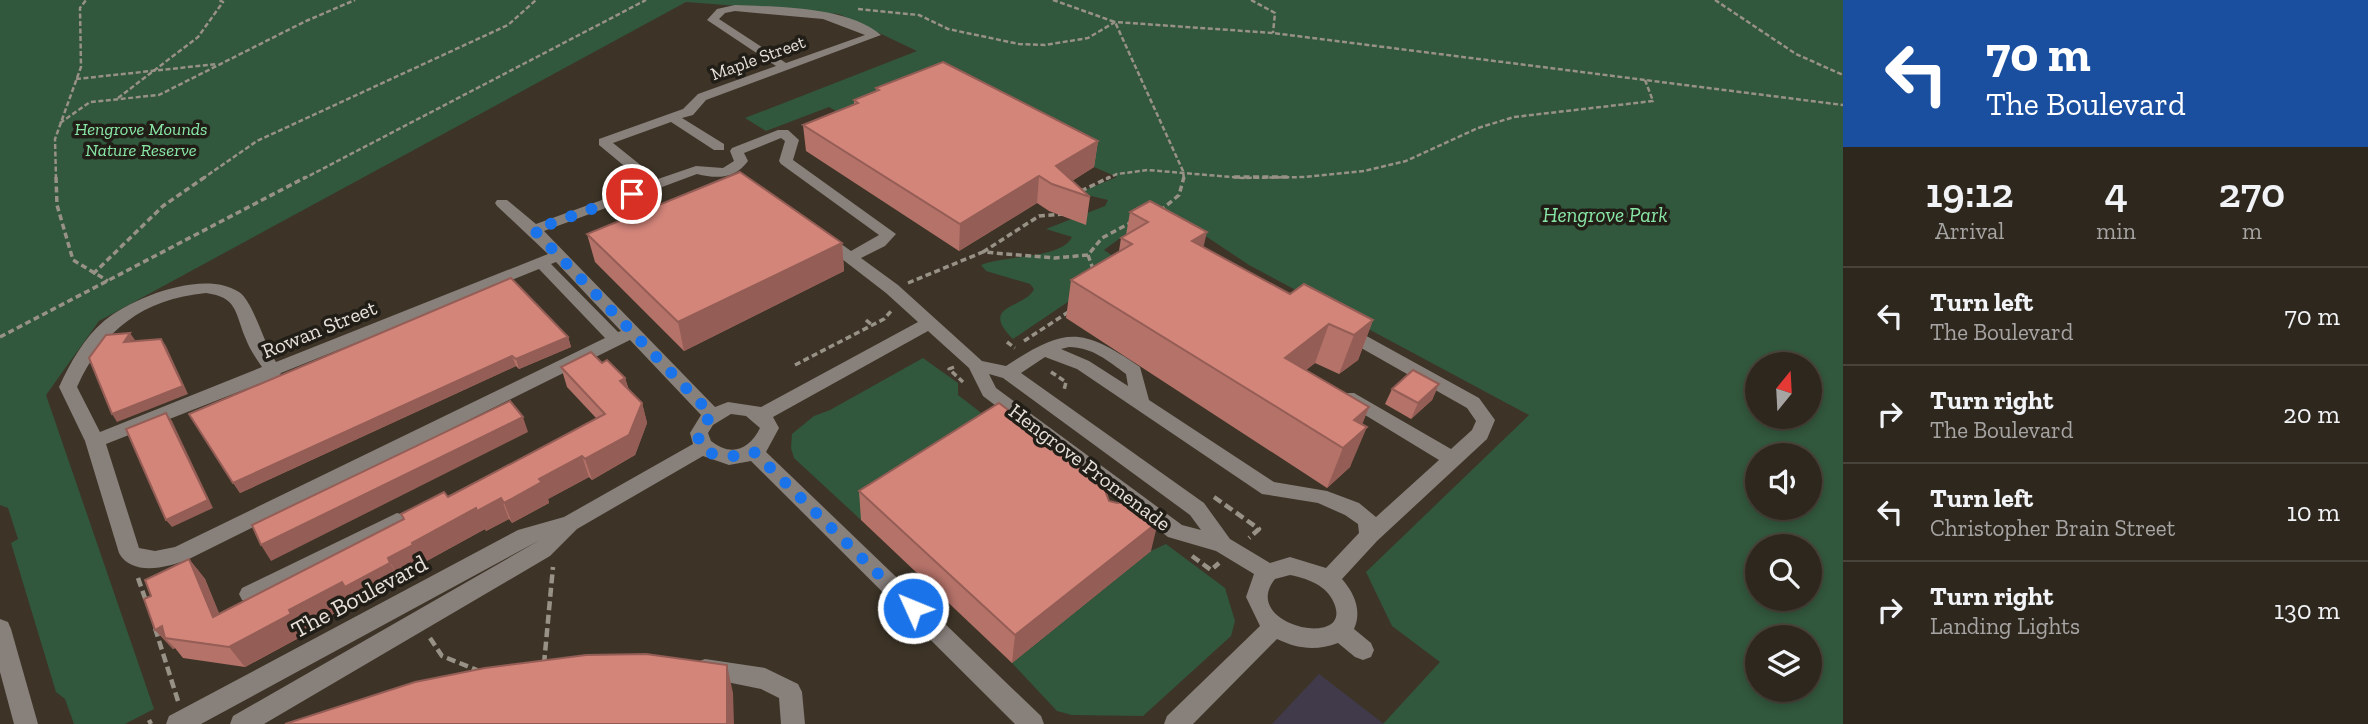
<!DOCTYPE html>
<style>
body{margin:0;font-family:"Zilla Slab",serif;background:#3a332a;color:#f1f3f6;height:100vh;display:flex;flex-direction:column;font-size:26px;white-space:nowrap}
*{box-sizing:border-box;margin:0}
p{font-size:23px;color:#a7a5a4}
.icon{flex:none;width:38px;height:38px;fill:none;stroke:currentColor;stroke-width:2;stroke-linecap:round;stroke-linejoin:round}
.map{position:relative;flex:1;overflow:hidden}
.side{display:flex;flex-direction:column;background:#2e271d;width:525px}
.side>*{flex:none}
.banner{background:#1a4fa0;color:#fff;overflow:hidden}
.needle{width:46px;rotate:18deg}
.fabs{position:absolute;left:1745px;top:352px;display:grid;gap:14px}
.fabs a{display:grid;place-items:center;width:77px;height:77px;border-radius:50%;background:#2e271d;box-shadow:0 4px 10px #0003,0 0 0 2px #49443b;font-size:35px}
.pin{position:absolute;display:grid;place-items:center;width:60px;height:60px;color:#fff;margin:-30px;border:4px solid #fff;border-radius:50%;box-shadow:0 2px 7px #0007}
.me{position:absolute;width:77px;margin:-38px;rotate:314deg;stroke-linejoin:round;filter:drop-shadow(0 0 5px #0008)}
.turn{display:flex;align-items:center;gap:24px;height:147px;padding:0 28px;font-size:32px}
.turn .icon{width:91px;height:91px;stroke-width:2.5}
.turn b{display:block;font-size:49px;line-height:60px}
.eta{display:flex;justify-content:space-evenly;align-items:center;height:119px;text-align:center}
.eta b{font-size:42px;font-weight:600;line-height:49px}
ul{padding:0;list-style:none}
li{display:flex;align-items:center;gap:21px;height:98px;padding:0 28px;border-top:2px solid #49443b}
li div{flex:1}
li b{display:block;font-size:26px}
li em{font-style:normal}
main{display:flex;flex:1;min-height:0}
.map>svg:first-child{display:block}
.industrial{fill:#403a4b}
.green{fill:#31573c;fill-rule:evenodd}
.lines{fill:none;stroke-linecap:round;stroke-linejoin:round}
.path-far2{stroke:#989186;stroke-width:2.5;stroke-dasharray:5 2.5;stroke-linecap:butt}
.path-far1{stroke:#989186;stroke-width:3.5;stroke-dasharray:6 3.5;stroke-linecap:butt}
.path{stroke:#989186;stroke-width:4.5;stroke-dasharray:9 4.5;stroke-linecap:butt}
.minor{fill:#88807b;fill-rule:evenodd}
.wall{fill:#b57269}
.shaded-wall{fill:#945d55}
.building{fill:#d3857a;stroke:#945d55;stroke-width:2}
.route{stroke:#1a73e8;stroke-width:12;stroke-dasharray:0 21.6}
.labels{text-anchor:middle;dominant-baseline:central;stroke-width:7;stroke-linejoin:round;paint-order:stroke}
.far-street-label{font-size:18px;fill:#e7e1d9;stroke:#211d17}
.far-park-label{font-size:18px;font-style:italic;fill:#89e7a6;stroke:#211d17}
.park-label{font-size:21px;font-style:italic;fill:#89e7a6;stroke:#211d17}
.street-label{font-size:21px;fill:#e7e1d9;stroke:#211d17}
.near-street-label{font-size:24px;fill:#e7e1d9;stroke:#211d17}
</style>
<main>
<div class="map">
<svg width="1843" height="724" viewBox="0 0 1843 724">
<rect width="100%" height="100%" fill="#3d3427"/>
<path class="industrial" d="M1319 674 1384 724H1272Z"/>
<g class="green">
<path d="M0 0H1843V724H1383L1440 662 1392 626 1366 572 1529 415 1249 265 1162 207 1104 250 1124 264 1013 339C978 304 1025 309 1034 289L1030 284 986 271 981 265C1004 255 1062 259 1072 237L1046 229 1105 206 1108 200 1087 195 1085 190 1117 177 1094 167 855 122 829 107 766 131 745 118 917 51 839 14 686 2 99 321 46 395 154 709 125 724H74L65 699 56 692 11 543 18 539 8 508 0 505ZM1757 364H1810V416H1757ZM1757 455H1810V508H1757ZM1757 546H1810V598H1757ZM1757 637H1810V690H1757Z"/>
<path d="M923 358 958 383V395L1002 429 861 520 794 458 791 448 792 434 814 416 830 410Z"/>
<path d="M1166 544 1225 588 1235 621 1231 636 1143 716 1072 715 1057 711 1012 663 1151 551Z"/>
</g>
<g class="lines">
<g class="path-far2">
<path d="M1053 0 1115 22 1183 171 1184 179"/>
<path d="M1251 0 1275 13 1273 33"/>
<path d="M1715 0 1796 54 1843 75"/>
<path d="M858 9 919 15 948 29 1019 44 1045 45 1088 38 1115 22 1273 33 1843 105"/>
<path d="M76 79 217 64"/>
<path d="M118 98 198 37 223 2 219 0"/>
<path d="M60 123 90 102 159 95 306 21 355 0"/>
<path d="M56 179 55 139 81 67 80 8 86 0"/>
<path d="M202 179 257 141 508 25 536 0"/>
<path d="M303 179 646 0"/>
<path d="M1106 179 1117 174 1148 170 1243 178 1305 177 1364 171 1406 161 1478 128 1514 117 1653 101 1645 80"/>
</g>
<g class="path-far1">
<path d="M56 177 57 205 73 260 108 281"/>
<path d="M1234 177H1291"/>
<path d="M1081 191 1110 177"/>
<path d="M1160 211 1179 195 1184 177"/>
<path d="M983 252 1039 216 1063 214"/>
<path d="M1088 255 1093 269"/>
<path d="M93 274 163 206 205 177"/>
<path d="M908 283 983 252 1055 258 1088 255 1102 238 1130 223"/>
<path d="M866 320 872 325"/>
<path d="M0 337 306 177"/>
<path d="M1024 341 1070 311"/>
<path d="M1007 342 1015 348"/>
<path d="M795 365 884 319 892 310"/>
<path d="M954 367 949 369 963 382"/>
<path d="M1051 372 1066 382 1064 390"/>
</g>
<g class="path">
<path d="M1214 497 1259 529 1249 538"/>
<path d="M1192 556 1211 570 1219 563"/>
<path d="M138 578 146 601"/>
<path d="M155 628 178 701"/>
<path d="M430 638 442 656 477 670"/>
<path d="M544 664 553 567"/>
<path d="M149 720 151 724"/>
</g>
<g class="minor">
<path d="M735 5C777 7 847 6 881 35L706 100 693 115 682 118 724 144V150H714L671 122 613 143 658 179 696 166 723 168 734 161 730 151 732 148 778 130H788L799 140 793 160 896 234 885 246 861 258 898 285 982 361 1006 366C1066 327 1081 327 1140 367L1149 400 1274 482 1327 491 1359 503 1376 517 1439 460 1342 401 1339 397 1342 393H1354L1451 449 1472 430 1476 421 1467 408 1340 336 1338 332 1340 328H1352L1479 398 1495 420 1487 439 1377 541 1342 579C1355 594 1362 611 1354 629L1371 643 1374 650 1371 657 1363 660 1355 657 1338 643C1316 651 1298 649 1277 639L1193 724H1164L1167 716 1260 626 1246 597 1254 574 1216 551 1168 537 983 396 969 368 928 331 773 417 779 428 766 452 1041 716 1044 724H1015L751 461 729 465 703 456 577 529 550 556 264 724H230L233 716 540 540 201 724H166L169 716 518 530 564 517 693 444 690 433 701 415 630 340 187 560C168 567 132 577 119 553L85 441 59 387C70 363 84 338 104 321 133 297 204 269 239 292 253 301 264 344 276 362L548 254 497 206 495 203 497 200H507L536 224 646 184 599 145V139L683 109 698 94 776 66 707 20 717 9ZM735 11 823 19 865 35 786 63 719 19 725 13ZM781 138 785 141 779 161 781 164 879 235 851 251 830 236H820L817 239 820 242 886 293 918 322 761 407 728 402 715 407 544 231 697 174C717 179 735 179 748 161L744 153ZM556 262 621 331 618 332 551 264ZM539 269 605 338 175 547 155 551 139 548 106 444 279 376 281 373ZM206 293C237 297 235 312 245 337 249 348 255 357 262 367L100 432 77 387C103 330 143 299 206 293ZM1069 347C1092 347 1108 361 1126 374L1128 386 1089 361 1061 349ZM1045 357 1077 369 1262 494 1318 503 1345 515 1358 524 1359 533 1326 568 1290 557 1270 563 1230 539 1204 503 1021 373ZM989 374 1003 378 1190 515 1201 530 1182 525 996 388ZM731 414 746 416 760 428C749 450 731 457 711 441L708 433 713 425ZM1290 575C1305 578 1324 584 1332 599 1361 652 1237 626 1275 579Z"/>
<path d="M397 513 404 515 407 521 404 527 258 600 250 603 242 600 239 594 242 588Z"/>
<path d="M0 619 8 622 11 629 38 724H14L0 672Z"/>
<path d="M705 659 765 668 798 684 802 692 805 724H781L779 698 761 689 697 676 693 669 697 662Z"/>
</g>
</g>
<g class="wall">
<path d="M876 88 1098 141 1094 167 1072 181 1090 197 1086 225 1049 211 1037 203 959 251 806 151 803 125 854 104V100L876 91Z"/>
<path d="M1130 212 1203 247 1290 294 1373 320 1358 360 1339 374 1315 363 1306 370 1369 407 1362 424 1350 467 1327 488 1066 318 1071 280 1119 251 1121 238 1126 235Z"/>
<path d="M587 234 842 243 844 271 684 351 595 262Z"/>
<path d="M568 337 571 347 519 369 516 366 240 493 189 414Z"/>
<path d="M602 363 625 378 629 390 642 403 647 423 635 455 592 480 589 477 548 499 549 503 512 523 509 519 486 531 485 529 423 563 424 565 399 578 402 583 358 607 355 602 304 630 306 634 245 667 183 658 175 648 173 649 155 630 151 596 189 559 205 579 219 614 597 419 567 387 561 367Z"/>
<path d="M1439 384 1432 400 1411 419 1385 404 1392 389Z"/>
<path d="M1109 487 1107 496 1109 501 1151 551 1012 663 861 520 859 491Z"/>
</g>
<g class="shaded-wall">
<path d="M1098 141 1094 167 1062 187 1056 166Z"/>
<path d="M1039 176 1037 203 959 251 960 224Z"/>
<path d="M1207 232 1198 270 1192 241Z"/>
<path d="M842 243 844 271 684 351 678 322Z"/>
<path d="M1373 320 1358 360 1339 374 1354 335Z"/>
<path d="M1329 324 1315 363 1272 397 1285 358Z"/>
<path d="M130 333 135 340 124 342Z"/>
<path d="M568 337 571 347 519 369 516 359Z"/>
<path d="M161 339 166 346 188 394 117 422 112 414Z"/>
<path d="M512 356 516 366 240 493 233 483Z"/>
<path d="M625 378 631 398 620 381Z"/>
<path d="M1439 384 1432 400 1411 419 1418 403Z"/>
<path d="M642 403 647 423 635 455 592 480 585 459Z"/>
<path d="M1369 407 1358 435 1367 427 1350 467 1327 488 1354 420Z"/>
<path d="M166 413 172 421 213 508 172 527 166 520Z"/>
<path d="M523 417 528 432 271 561 261 545Z"/>
<path d="M582 456 589 477 548 499 549 503 512 523 504 503 539 479Z"/>
<path d="M501 498 509 519 486 531 477 511Z"/>
<path d="M476 508 485 529 423 563 424 565 399 578 388 558 412 543Z"/>
<path d="M1158 522 1151 551 1012 663 1015 635Z"/>
<path d="M189 559 205 579 229 637 213 617Z"/>
<path d="M390 563 402 583 358 607 355 602 304 630 306 634 245 667 229 647 289 610 342 582Z"/>
<path d="M162 626 165 638 175 648 173 649 155 630Z"/>
<path d="M727 665 733 693 734 724H727Z"/>
</g>
<g class="building">
<path d="M943 62 1098 141 1056 166 1090 197 1052 184 1039 176 960 224 803 125 858 103 854 100 879 90 876 88Z"/>
<path d="M740 172 842 243 678 322 587 234Z"/>
<path d="M1150 201 1207 232 1192 241 1290 294 1304 284 1373 320 1354 335 1329 324 1285 358 1369 407 1354 420 1367 427 1343 448 1071 280 1132 244 1121 238 1148 222 1130 212Z"/>
<path d="M511 278 568 337 516 359 512 356 233 483 189 414Z"/>
<path d="M130 333 124 342 161 339 183 386 112 414 89 358 106 335Z"/>
<path d="M591 352 602 363 607 360 625 378 620 381 642 403 629 435 585 459 582 456 539 479 542 482 504 503 501 498 477 511 476 508 412 543 413 545 388 558 390 563 345 587 342 582 289 610 291 614 229 647 165 638 162 626 155 630 144 599 151 596 145 580 189 559 213 617 404 519 401 514 444 492 448 497 605 414 561 367Z"/>
<path d="M1413 370 1439 384 1418 403 1392 389Z"/>
<path d="M510 401 523 417 261 545 252 525Z"/>
<path d="M999 403 1109 487 1106 493 1109 501 1117 503 1128 501 1158 522 1015 635 859 491Z"/>
<path d="M166 413 208 500 166 520 126 429Z"/>
<path d="M646 654 727 665V724H285L415 682 485 668 586 655Z"/>
</g>
<g class="lines">
<path class="route" d="M632 194 534 230 712 415C675 452 723 463 754 452L913 608"/>
</g>
<g class="labels">
<g class="far-street-label">
<text transform="translate(758 58) rotate(-20)">Maple Street</text>
</g>
<g class="far-park-label">
<text x="141" y="129">Hengrove Mounds<tspan x="141" dy="21">Nature Reserve</tspan></text>
</g>
<g class="park-label">
<text x="1605" y="214">Hengrove Park</text>
</g>
<g class="street-label">
<text transform="translate(319 329) rotate(-22)">Rowan Street</text>
<text transform="translate(1090 467) rotate(37)">Hengrove Promenade</text>
</g>
<g class="near-street-label">
<text transform="translate(359 596) rotate(-28)">The Boulevard</text>
</g>
</g>
</svg>
<div class="fabs">
<a><svg class="needle" viewBox="-14 -14 28 28"><path d="M0-13l5 13h-10z" fill="#e53935"/><path d="M0 13l5-13h-10z" fill="#a7a5a4"/></svg></a>
<a><svg class="icon" aria-label="sound" viewBox="0 0 24 24"><path d="M4 9h4l5-4v14l-5-4H4zM17 9q2 3 0 6"/></svg></a>
<a><svg class="icon" aria-label="search" viewBox="0 0 24 24"><circle cx="10" cy="10" r="6"/><path d="M15 15l6 6"/></svg></a>
<a><svg class="icon" aria-label="layers" viewBox="0 0 24 24"><path d="M12 4l9 5-9 5-9-5zM3 14l9 5 9-5"/></svg></a>
</div>
<div class="pin" style="left:632px;top:194px;background:#d93025"><svg class="icon" aria-label="arrive" viewBox="0 0 24 24"><path d="M6 21V4h12l-3 4 3 4H6"/></svg></div>
<svg class="me" style="left:913px;top:608px" viewBox="-20 -20 40 40"><circle r="17" fill="#1a73e8" stroke="#fff" stroke-width="3"/><path d="M0-11L8 9 0 5-8 9z" fill="#fff"/></svg>
</div>
<section class="side">
<div class="banner">
<div class="turn"><svg class="icon" aria-label="left" viewBox="0 0 24 24"><path d="M17 20v-9H6M10 6l-5 5 5 5"/></svg><div><b>70 m</b>The Boulevard</div></div>
</div>
<div class="eta">
<div><b>19:12</b><p>Arrival</p></div>
<div><b>4</b><p>min</p></div>
<div><b>270</b><p>m</p></div>
</div>
<ul>
<li><svg class="icon" aria-label="left" viewBox="0 0 24 24"><path d="M17 20v-9H6M10 6l-5 5 5 5"/></svg><div><b>Turn left</b><p>The Boulevard</p></div><em>70 m</em></li>
<li><svg class="icon" aria-label="right" viewBox="0 0 24 24"><path d="M7 20v-9h11M14 6l5 5-5 5"/></svg><div><b>Turn right</b><p>The Boulevard</p></div><em>20 m</em></li>
<li><svg class="icon" aria-label="left" viewBox="0 0 24 24"><path d="M17 20v-9H6M10 6l-5 5 5 5"/></svg><div><b>Turn left</b><p>Christopher Brain Street</p></div><em>10 m</em></li>
<li><svg class="icon" aria-label="right" viewBox="0 0 24 24"><path d="M7 20v-9h11M14 6l5 5-5 5"/></svg><div><b>Turn right</b><p>Landing Lights</p></div><em>130 m</em></li>
</ul>
</section>
</main>
